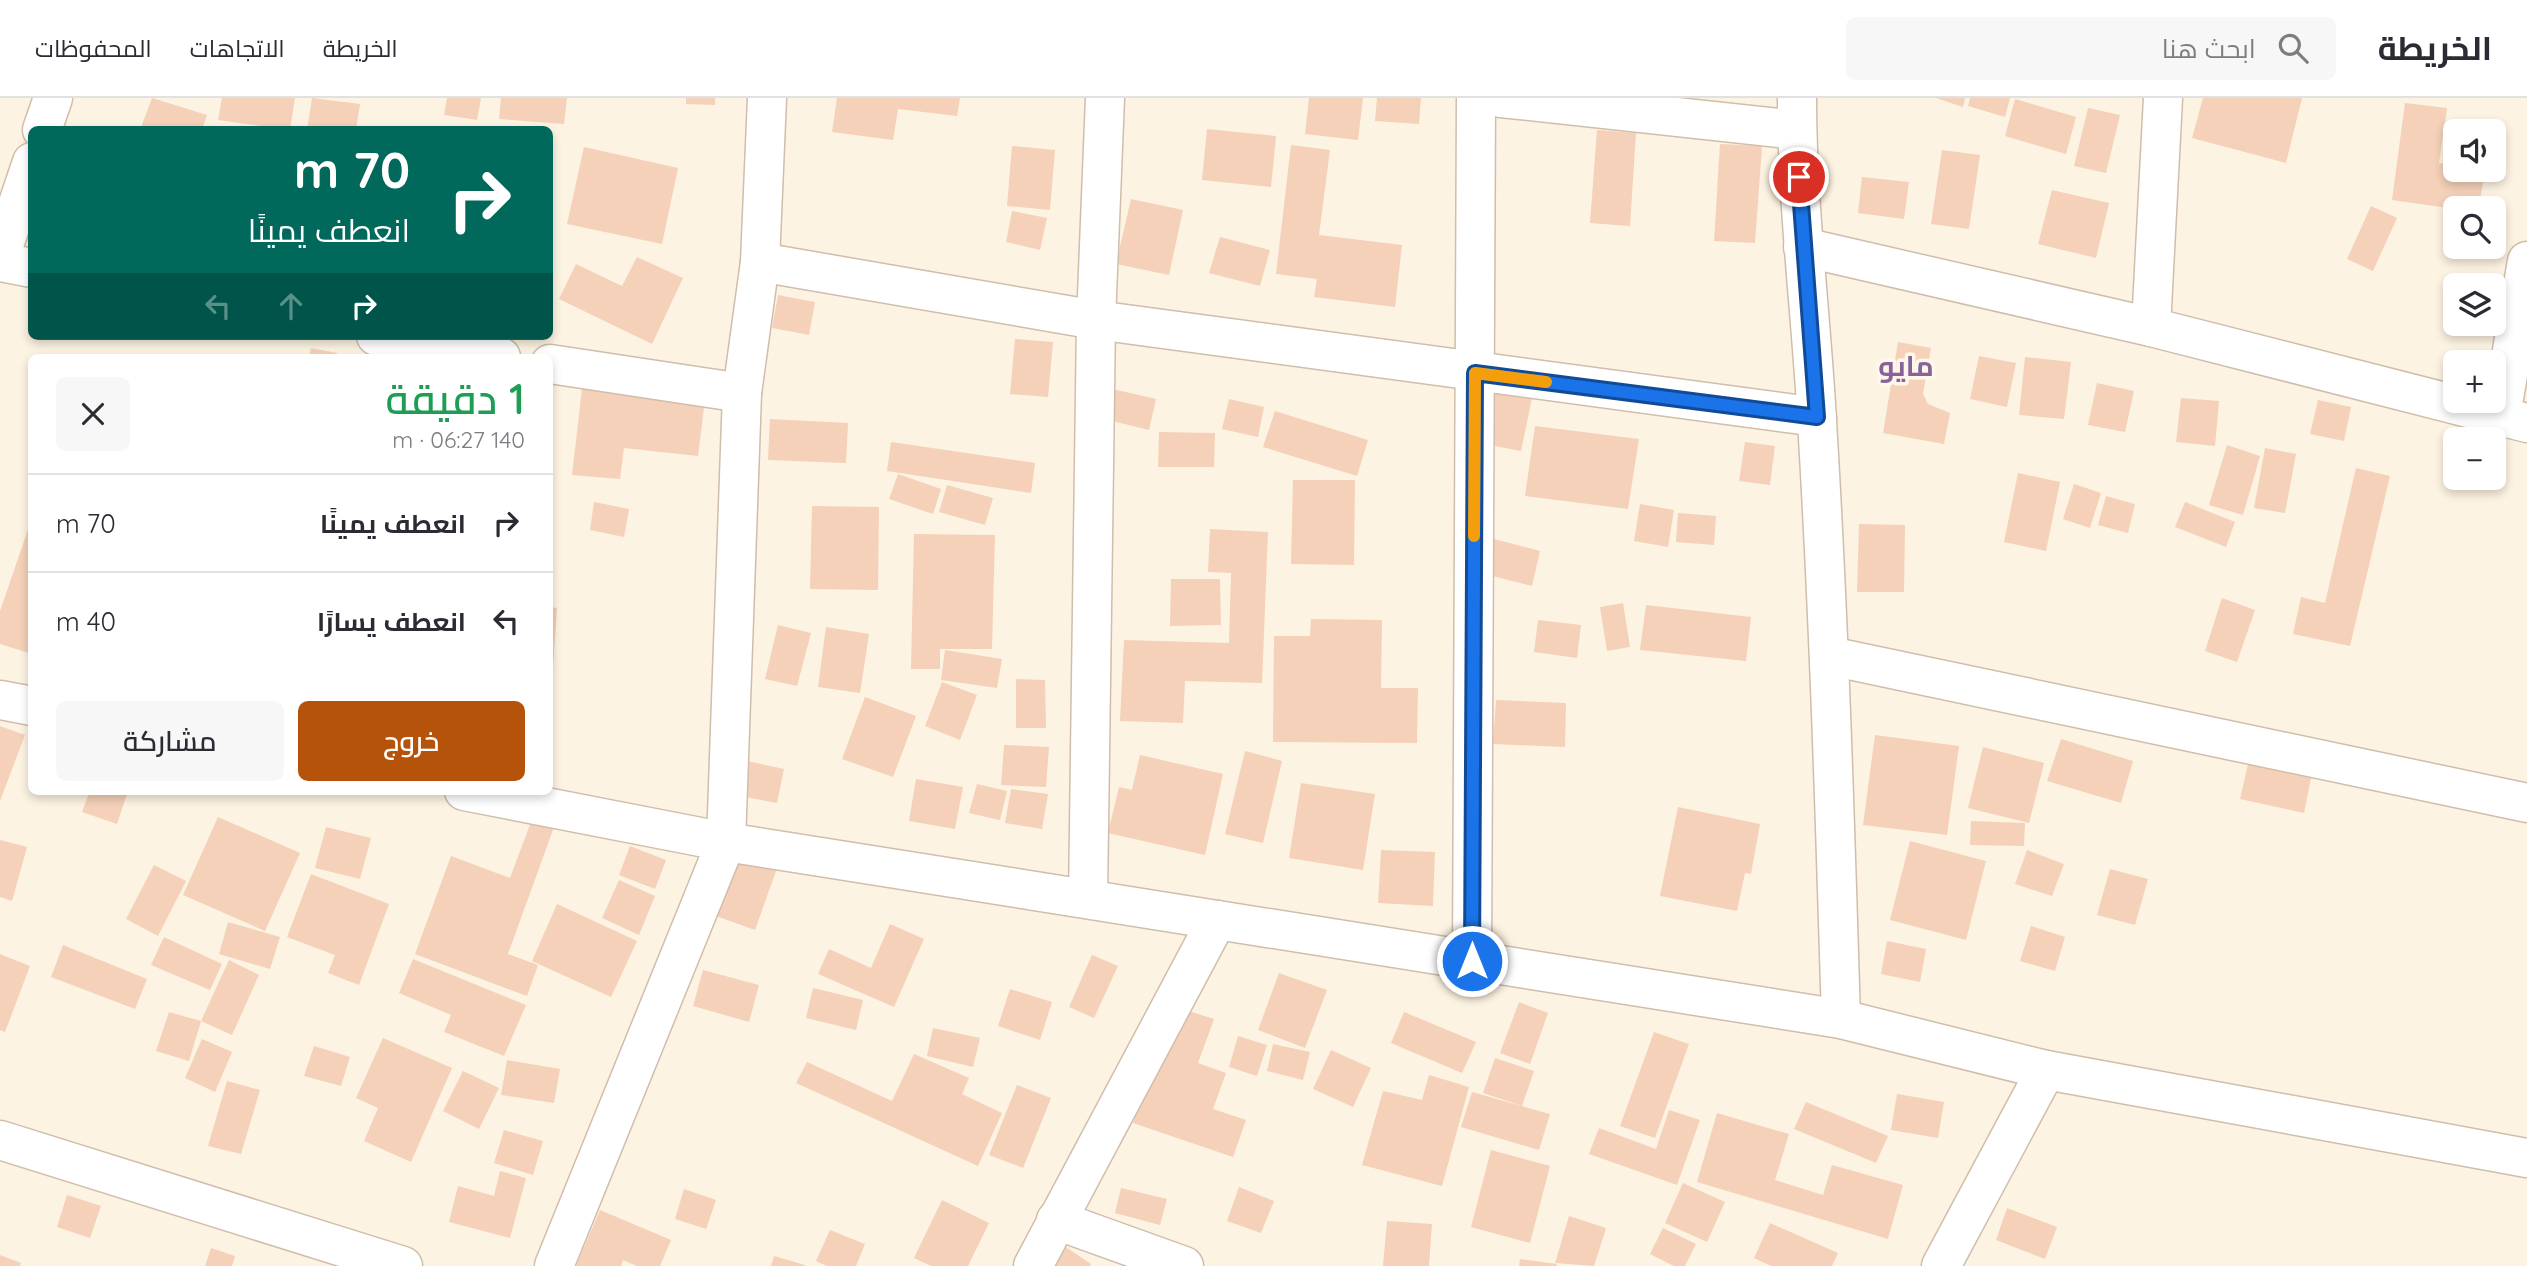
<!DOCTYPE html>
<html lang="ar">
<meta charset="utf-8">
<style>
body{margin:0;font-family:Quicksand,Cairo,sans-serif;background:#f7f7f7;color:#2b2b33;direction:rtl;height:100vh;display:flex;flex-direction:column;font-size:26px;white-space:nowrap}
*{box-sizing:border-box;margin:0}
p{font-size:23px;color:#7c7c81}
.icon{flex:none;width:38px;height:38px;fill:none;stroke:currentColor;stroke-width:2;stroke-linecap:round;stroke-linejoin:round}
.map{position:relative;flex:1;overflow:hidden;direction:ltr}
.panel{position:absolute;left:28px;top:256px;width:525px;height:441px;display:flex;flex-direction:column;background:#fff;border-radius:10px;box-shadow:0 4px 10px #0003;direction:rtl}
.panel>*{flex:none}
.top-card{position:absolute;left:28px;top:28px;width:525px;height:214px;border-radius:10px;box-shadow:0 4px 10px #0003;direction:rtl;background:#00695c;color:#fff;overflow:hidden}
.buttons{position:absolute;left:2443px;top:21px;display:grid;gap:14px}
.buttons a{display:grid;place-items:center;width:63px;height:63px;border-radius:10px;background:#fff;box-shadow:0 4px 10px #0003;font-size:35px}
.pin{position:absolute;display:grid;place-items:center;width:60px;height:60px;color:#fff;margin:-30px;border:4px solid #fff;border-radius:50%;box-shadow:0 2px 7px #0007}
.me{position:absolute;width:77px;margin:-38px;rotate:0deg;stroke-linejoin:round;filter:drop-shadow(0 0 5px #0008)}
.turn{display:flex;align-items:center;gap:24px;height:147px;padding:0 28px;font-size:32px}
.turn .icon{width:91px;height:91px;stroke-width:2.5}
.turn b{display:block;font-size:49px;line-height:60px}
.lanes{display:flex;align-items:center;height:66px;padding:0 28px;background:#0003;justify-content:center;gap:35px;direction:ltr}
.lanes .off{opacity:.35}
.round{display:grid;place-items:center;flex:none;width:74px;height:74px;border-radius:10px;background:#f7f7f7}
.head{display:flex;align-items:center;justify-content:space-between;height:119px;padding:0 28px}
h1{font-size:42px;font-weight:600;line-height:52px;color:#1e9e55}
.button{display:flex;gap:14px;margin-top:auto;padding:14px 28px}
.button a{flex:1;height:80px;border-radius:10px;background:#b45309;color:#fff;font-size:28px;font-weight:600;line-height:80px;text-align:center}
.button a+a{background:#f7f7f7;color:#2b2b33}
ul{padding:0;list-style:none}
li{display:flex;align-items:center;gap:21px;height:98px;padding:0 28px;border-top:2px solid #e1e1e2}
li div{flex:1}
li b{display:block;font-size:26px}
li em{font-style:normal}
header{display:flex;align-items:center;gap:42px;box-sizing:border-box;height:98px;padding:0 35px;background:#fff;border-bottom:2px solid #e1e1e2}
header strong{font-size:33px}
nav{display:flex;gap:38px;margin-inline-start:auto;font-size:24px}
.search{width:490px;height:63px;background:#f7f7f7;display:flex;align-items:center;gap:18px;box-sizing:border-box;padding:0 24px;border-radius:10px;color:#7c7c81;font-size:26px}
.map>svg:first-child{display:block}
.building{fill:#f4d1b8}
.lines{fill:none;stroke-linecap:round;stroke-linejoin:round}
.street-casing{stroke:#d1bdab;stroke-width:41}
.secondary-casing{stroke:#d4bca8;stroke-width:41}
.street{stroke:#fff;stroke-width:38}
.secondary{stroke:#fff;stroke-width:38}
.route-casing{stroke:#114b97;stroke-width:18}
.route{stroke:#1a73e8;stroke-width:12}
.slow{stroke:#f59e0b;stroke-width:12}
.labels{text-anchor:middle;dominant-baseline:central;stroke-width:7;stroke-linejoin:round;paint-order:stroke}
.district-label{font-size:28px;font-weight:bold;fill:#88629a;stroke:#fff7e9}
</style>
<header>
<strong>الخريطة</strong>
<div class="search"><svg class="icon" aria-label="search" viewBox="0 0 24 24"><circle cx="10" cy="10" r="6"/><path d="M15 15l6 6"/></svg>ابحث هنا</div>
<nav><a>الخريطة</a><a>الاتجاهات</a><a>المحفوظات</a></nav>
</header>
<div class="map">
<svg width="2527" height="1168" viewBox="0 0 2527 1168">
<rect width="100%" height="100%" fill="#fdf3e2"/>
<g class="building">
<path d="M152 0 207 17 202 32H140Z"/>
<path d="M222 0H295L290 32 218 22Z"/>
<path d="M312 0 360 6 356 32H307Z"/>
<path d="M447 0H481L477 22 444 17Z"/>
<path d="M501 0H567L564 26 499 21Z"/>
<path d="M686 0H715V7L686 6Z"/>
<path d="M837 0H960L957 18 898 11 893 42 832 34Z"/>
<path d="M1309 0H1363L1358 42 1305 36Z"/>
<path d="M1377 0H1421L1419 26 1375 23Z"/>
<path d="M1936 0H1965L1963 9Z"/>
<path d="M1970 0H2010L2005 19 1968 8Z"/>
<path d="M2203 0H2302L2286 65 2192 40Z"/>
<path d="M2015 1 2076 19 2066 56 2005 38Z"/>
<path d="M2405 5 2447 10 2439 65 2455 67V72H2485L2479 110 2455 111 2392 102Z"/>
<path d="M2088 10 2120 17 2106 75 2074 68Z"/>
<path d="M1207 31 1276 38 1271 89 1202 82Z"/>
<path d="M1597 32 1636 35 1630 128 1590 125Z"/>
<path d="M1720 46 1762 48 1755 145 1714 143Z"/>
<path d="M1291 47 1330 52 1319 137 1402 147 1395 209 1314 199 1317 181 1276 176Z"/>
<path d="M1012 48 1055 52 1050 112 1007 108Z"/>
<path d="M584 49 678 70 662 146 567 126Z"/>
<path d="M1942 52 1980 57 1969 131 1931 126Z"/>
<path d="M1862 79 1909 84 1904 121 1858 115Z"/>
<path d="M2052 92 2109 105 2096 160 2038 146Z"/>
<path d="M1131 101 1183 112 1169 177 1116 166Z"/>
<path d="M2371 108 2397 120 2373 173 2347 161Z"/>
<path d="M1012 113 1047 120 1040 152 1006 144Z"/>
<path d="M1220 139 1270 152 1260 188 1209 175Z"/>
<path d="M637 159 683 180 652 246 559 201 576 166 622 188Z"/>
<path d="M778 197 815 204 809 237 772 230Z"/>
<path d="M1015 241 1053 244 1048 299 1010 296Z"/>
<path d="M1898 244 1931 250 1923 296 1928 306 1950 315 1944 346 1883 335Z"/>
<path d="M311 250 337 255V259H309Z"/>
<path d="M1979 258 2016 265 2007 309 1970 301Z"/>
<path d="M2025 259 2071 264 2064 321 2019 317Z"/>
<path d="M1481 280 1534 290 1521 353 1469 343Z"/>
<path d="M583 282 706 294 698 358 624 350 620 381 572 377Z"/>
<path d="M2097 285 2134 293 2125 334 2088 327Z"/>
<path d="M1108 290 1156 301 1149 332 1100 320Z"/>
<path d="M2181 300 2219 303 2215 348 2176 344Z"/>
<path d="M1229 301 1264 309 1258 339 1222 331Z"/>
<path d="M2318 302 2351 309 2344 343 2310 336Z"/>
<path d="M1275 313 1368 342 1357 378 1263 349Z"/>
<path d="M770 321 848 325 846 365 768 362Z"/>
<path d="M1535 328 1639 341 1628 411 1525 398Z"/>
<path d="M1159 334 1215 335 1214 369H1158Z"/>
<path d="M891 344 1035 365 1031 395 887 373Z"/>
<path d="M1745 344 1775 348 1770 387 1739 383Z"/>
<path d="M2227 347 2260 358 2243 417 2209 407Z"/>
<path d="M2265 350 2296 356 2285 415 2254 410Z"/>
<path d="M2356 370 2390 378 2350 548 2293 536 2301 499 2325 505Z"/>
<path d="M2018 375 2060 384 2046 453 2004 444Z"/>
<path d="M898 376 941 391 933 416 889 401Z"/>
<path d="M1293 382H1355L1354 467 1291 466Z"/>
<path d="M2074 386 2101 395 2090 430 2063 421Z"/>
<path d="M947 387 993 400 985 427 939 414Z"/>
<path d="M2106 398 2135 406 2128 435 2098 427Z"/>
<path d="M594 404 629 411 624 439 590 432Z"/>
<path d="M2185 404 2235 424 2226 449 2175 429Z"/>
<path d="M1640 406 1674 412 1668 449 1634 443Z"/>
<path d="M812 408 879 409 878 492 810 491Z"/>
<path d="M1678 415 1716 418 1714 447 1676 444Z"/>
<path d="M32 420V556L0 546V513Z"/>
<path d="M1859 426 1905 427 1904 494H1857Z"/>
<path d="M1210 431 1268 434 1262 585 1185 583 1183 625 1120 623 1124 542 1229 545 1231 475 1208 474Z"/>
<path d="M914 436 995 437 992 551H940V571H911Z"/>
<path d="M1494 441 1540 453 1532 488 1485 476Z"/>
<path d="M1171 481H1220L1221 527 1170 528Z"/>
<path d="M2222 500 2255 512 2237 564 2205 553Z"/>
<path d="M1623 505 1630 549 1607 553 1600 509Z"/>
<path d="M1646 507 1751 519 1746 563 1640 552Z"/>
<path d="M550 509 557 510 552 585 550 584Z"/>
<path d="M1311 521 1382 522 1381 590H1418L1417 645 1273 644 1274 538H1310Z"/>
<path d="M1538 522 1581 527 1577 560 1534 554Z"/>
<path d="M778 527 811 535 797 588 765 581Z"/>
<path d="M826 529 869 536 860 595 818 589Z"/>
<path d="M945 552 1002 561 997 590 941 582Z"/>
<path d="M1016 581 1045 582 1046 630H1016Z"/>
<path d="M942 584 977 597 960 642 925 628Z"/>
<path d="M865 599 916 618 893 679 842 661Z"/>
<path d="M1496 602 1566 605 1565 649 1493 646Z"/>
<path d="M0 628 25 637 0 703Z"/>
<path d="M1875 637 1959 648 1947 737 1863 727Z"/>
<path d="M2061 641 2133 663 2121 705 2047 683Z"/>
<path d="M1004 647 1049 649 1046 689 1001 687Z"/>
<path d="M1983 649 2044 665 2029 725 1968 710Z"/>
<path d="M1245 653 1282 663 1263 745 1225 736Z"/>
<path d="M1140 657 1223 676 1205 757 1108 735 1119 689 1132 692Z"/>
<path d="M743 662 784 671 777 705 735 697Z"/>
<path d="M2248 666 2311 680 2304 715 2240 701Z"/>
<path d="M916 681 963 689 955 731 909 723Z"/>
<path d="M1301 685 1375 696 1363 772 1289 760Z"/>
<path d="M977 686 1007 693 1000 722 969 715Z"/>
<path d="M1011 691 1048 696 1042 731 1005 725Z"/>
<path d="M90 693H128L117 726 82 714Z"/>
<path d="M1678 709 1760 726 1751 776 1745 775 1737 813 1660 798Z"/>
<path d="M218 719 300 755 265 833 183 797Z"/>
<path d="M532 721 554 729 508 856 538 867 527 898 415 856 451 758 510 780Z"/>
<path d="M1971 723 2025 725 2024 748 1970 747Z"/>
<path d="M326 729 371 740 360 781 315 770Z"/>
<path d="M0 742 27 749 12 803 0 799Z"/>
<path d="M1910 743 1986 763 1966 842 1890 822Z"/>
<path d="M630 748 666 762 655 791 619 777Z"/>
<path d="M1381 752 1435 754 1433 808 1378 805Z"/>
<path d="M2027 752 2064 766 2052 798 2015 786Z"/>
<path d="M737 759 776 773 755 832 716 818Z"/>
<path d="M154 767 186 783 158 838 126 821Z"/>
<path d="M2110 771 2148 781 2135 827 2097 817Z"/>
<path d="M311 776 389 806 359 887 328 875 335 857 287 839Z"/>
<path d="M619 782 655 798 639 837 602 820Z"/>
<path d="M557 806 637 843 611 899 532 863Z"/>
<path d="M228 824 280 839 270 871 219 856Z"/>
<path d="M890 826 924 841 894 909 818 876 829 851 871 870Z"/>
<path d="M2031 828 2065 839 2055 873 2020 863Z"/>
<path d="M164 839 222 866 210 892 151 867Z"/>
<path d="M1887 843 1926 851 1920 884 1881 876Z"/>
<path d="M63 847 147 881 135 911 51 879Z"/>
<path d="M0 856 30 868 5 934 0 932Z"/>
<path d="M1092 857 1118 868 1094 920 1069 909Z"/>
<path d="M413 861 526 907 504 958 444 934 451 917 399 895Z"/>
<path d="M229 862 259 877 232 937 201 923Z"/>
<path d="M703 872 759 887 749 924 693 908Z"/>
<path d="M1279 875 1327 892 1305 950 1258 932Z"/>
<path d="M813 890 863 902 856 932 806 920Z"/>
<path d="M1010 891 1052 904 1040 942 998 928Z"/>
<path d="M1519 904 1548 915 1530 966 1500 955Z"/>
<path d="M1173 908 1214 921 1198 965 1226 975 1213 1011 1246 1022 1233 1059 1133 1025Z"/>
<path d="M169 914 201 923 189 963 156 953Z"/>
<path d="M1404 914 1476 944 1462 975 1391 945Z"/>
<path d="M933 930 980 940 973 969 927 958Z"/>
<path d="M1654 934 1689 946 1655 1040 1620 1028Z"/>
<path d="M1238 938 1267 947 1257 978 1229 969Z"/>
<path d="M383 940 452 970 411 1064 364 1043 378 1010 356 1000Z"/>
<path d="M202 941 232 954 215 994 185 980Z"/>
<path d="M1273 946 1310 954 1303 982 1267 973Z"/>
<path d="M314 948 350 959 341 988 304 978Z"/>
<path d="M1331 952 1371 970 1353 1009 1313 991Z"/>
<path d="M914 956 969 980 962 996 1002 1015 978 1068 796 985 807 964 892 1003Z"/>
<path d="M1495 960 1534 973 1522 1008 1483 995Z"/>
<path d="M507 962 560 971 554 1005 501 997Z"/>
<path d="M463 973 499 990 479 1031 443 1013Z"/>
<path d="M1429 977 1469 989 1442 1088 1362 1067 1383 993 1422 1002Z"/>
<path d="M227 983 260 992 241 1056 208 1048Z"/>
<path d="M1017 987 1051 1000 1023 1070 989 1057Z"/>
<path d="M1472 994 1550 1016 1539 1052 1461 1029Z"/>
<path d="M1897 996 1944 1004 1938 1040 1891 1032Z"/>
<path d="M1806 1004 1888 1038 1876 1065 1794 1031Z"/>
<path d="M1669 1012 1700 1022 1677 1087 1589 1056 1599 1030 1656 1051Z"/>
<path d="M1717 1015 1789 1036 1775 1082 1823 1097 1832 1067 1903 1087 1888 1141 1697 1084Z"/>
<path d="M504 1032 543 1043 533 1077 494 1065Z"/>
<path d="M1491 1052 1550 1068 1530 1145 1471 1129Z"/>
<path d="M500 1073 526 1080 510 1140 449 1124 458 1088 494 1098Z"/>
<path d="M1683 1085 1725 1104 1707 1144 1665 1125Z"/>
<path d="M1239 1089 1274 1103 1261 1135 1227 1123Z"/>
<path d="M1121 1090 1167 1101 1160 1127 1115 1115Z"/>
<path d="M684 1091 716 1102 706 1131 675 1121Z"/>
<path d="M67 1097 101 1108 90 1140 57 1129Z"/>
<path d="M942 1102 989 1125 968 1168H931L914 1160Z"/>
<path d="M2007 1110 2057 1129 2045 1161 1996 1142Z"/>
<path d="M600 1112 671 1142 660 1168H637L623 1162 621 1168H576Z"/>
<path d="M1569 1118 1606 1130 1594 1168 1555 1165Z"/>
<path d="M1387 1123 1432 1126 1429 1168H1383Z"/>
<path d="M1770 1125 1838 1155 1832 1168H1771L1754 1160Z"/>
<path d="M1663 1130 1696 1146 1685 1168H1674L1650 1156Z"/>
<path d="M830 1132 865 1146 856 1168H827L816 1163Z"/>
<path d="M1057 1143 1091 1166 1090 1168H1041Z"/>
<path d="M211 1150 235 1158 232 1168H205Z"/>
<path d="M0 1157 21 1165 20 1168H0Z"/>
<path d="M774 1158 805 1167V1168H771Z"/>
<path d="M1520 1161 1557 1166 1556 1168H1519Z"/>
</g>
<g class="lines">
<g class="street-casing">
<g id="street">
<path d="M1501 0 1797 32"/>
<path d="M1797 0C1797 108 1811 215 1817 323 1829 522 1835 721 1841 921"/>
<path d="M1803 149 2151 229 2527 325"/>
<path d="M0 164 32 170"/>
<path d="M760 164 1096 222 1817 319"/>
<path d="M2151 229 2163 0"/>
<path d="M376 238 501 259"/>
<path d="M550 266 742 295"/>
<path d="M2501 318 2527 163"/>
<path d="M1830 558 2527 705"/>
<path d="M0 602 32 608"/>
<path d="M464 693 726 744 1841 921 2046 972 2527 1060"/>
<path d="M1088 801 1096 222 1105 0"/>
<path d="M1472 863 1476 0"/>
<path d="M0 1042 403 1168"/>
<path d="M1056 1122 1184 1168"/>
<path d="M554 1168 726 744 742 295 760 164 767 0"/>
<path d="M1033 1168 1217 822"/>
<path d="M1941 1168 2046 972"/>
</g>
</g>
<g class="secondary-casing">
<g id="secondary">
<path d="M42 32 53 0"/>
<path d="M0 159 32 64"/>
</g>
</g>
<use href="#street" class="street"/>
<use href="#secondary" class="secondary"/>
</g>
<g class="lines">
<g class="route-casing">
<path id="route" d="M1472 863 1475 275 1817 319 1799 79"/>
</g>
<use href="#route" class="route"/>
<path class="slow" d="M1474 438 1475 275 1546 284"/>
</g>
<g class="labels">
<g class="district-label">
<text x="1906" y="267">مايو</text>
</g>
</g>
</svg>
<div class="buttons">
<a><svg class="icon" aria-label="sound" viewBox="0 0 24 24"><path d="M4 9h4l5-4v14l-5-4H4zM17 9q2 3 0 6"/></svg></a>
<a><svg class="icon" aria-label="search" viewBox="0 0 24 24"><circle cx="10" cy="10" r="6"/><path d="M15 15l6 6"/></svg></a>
<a><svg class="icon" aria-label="layers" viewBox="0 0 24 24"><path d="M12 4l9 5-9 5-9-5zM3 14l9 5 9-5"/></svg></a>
<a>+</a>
<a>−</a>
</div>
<div class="pin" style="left:1799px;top:79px;background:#d93025"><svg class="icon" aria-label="arrive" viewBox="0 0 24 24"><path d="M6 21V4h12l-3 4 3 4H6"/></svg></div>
<svg class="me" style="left:1472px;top:863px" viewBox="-20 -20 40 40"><circle r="17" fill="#1a73e8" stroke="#fff" stroke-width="3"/><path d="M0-11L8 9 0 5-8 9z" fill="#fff"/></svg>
<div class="top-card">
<div class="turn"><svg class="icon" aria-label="right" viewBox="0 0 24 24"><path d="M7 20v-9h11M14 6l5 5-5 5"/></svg><div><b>70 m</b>انعطف يمينًا</div></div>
<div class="lanes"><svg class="icon off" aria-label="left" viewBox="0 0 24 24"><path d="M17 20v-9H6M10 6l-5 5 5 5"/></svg><svg class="icon off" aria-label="ahead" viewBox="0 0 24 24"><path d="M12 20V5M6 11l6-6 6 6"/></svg><svg class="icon" aria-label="right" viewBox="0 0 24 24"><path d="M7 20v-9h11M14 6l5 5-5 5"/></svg></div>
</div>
<section class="panel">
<div class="head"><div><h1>1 دقيقة</h1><p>140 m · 06:27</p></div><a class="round"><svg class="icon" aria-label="close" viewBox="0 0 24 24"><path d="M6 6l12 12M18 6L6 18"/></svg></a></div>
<ul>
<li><svg class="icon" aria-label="right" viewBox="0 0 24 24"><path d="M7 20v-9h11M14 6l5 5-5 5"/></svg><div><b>انعطف يمينًا</b></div><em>70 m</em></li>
<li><svg class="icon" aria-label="left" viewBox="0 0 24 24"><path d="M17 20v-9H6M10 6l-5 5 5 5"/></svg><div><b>انعطف يسارًا</b></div><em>40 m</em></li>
</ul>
<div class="button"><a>خروج</a><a>مشاركة</a></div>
</section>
</div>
